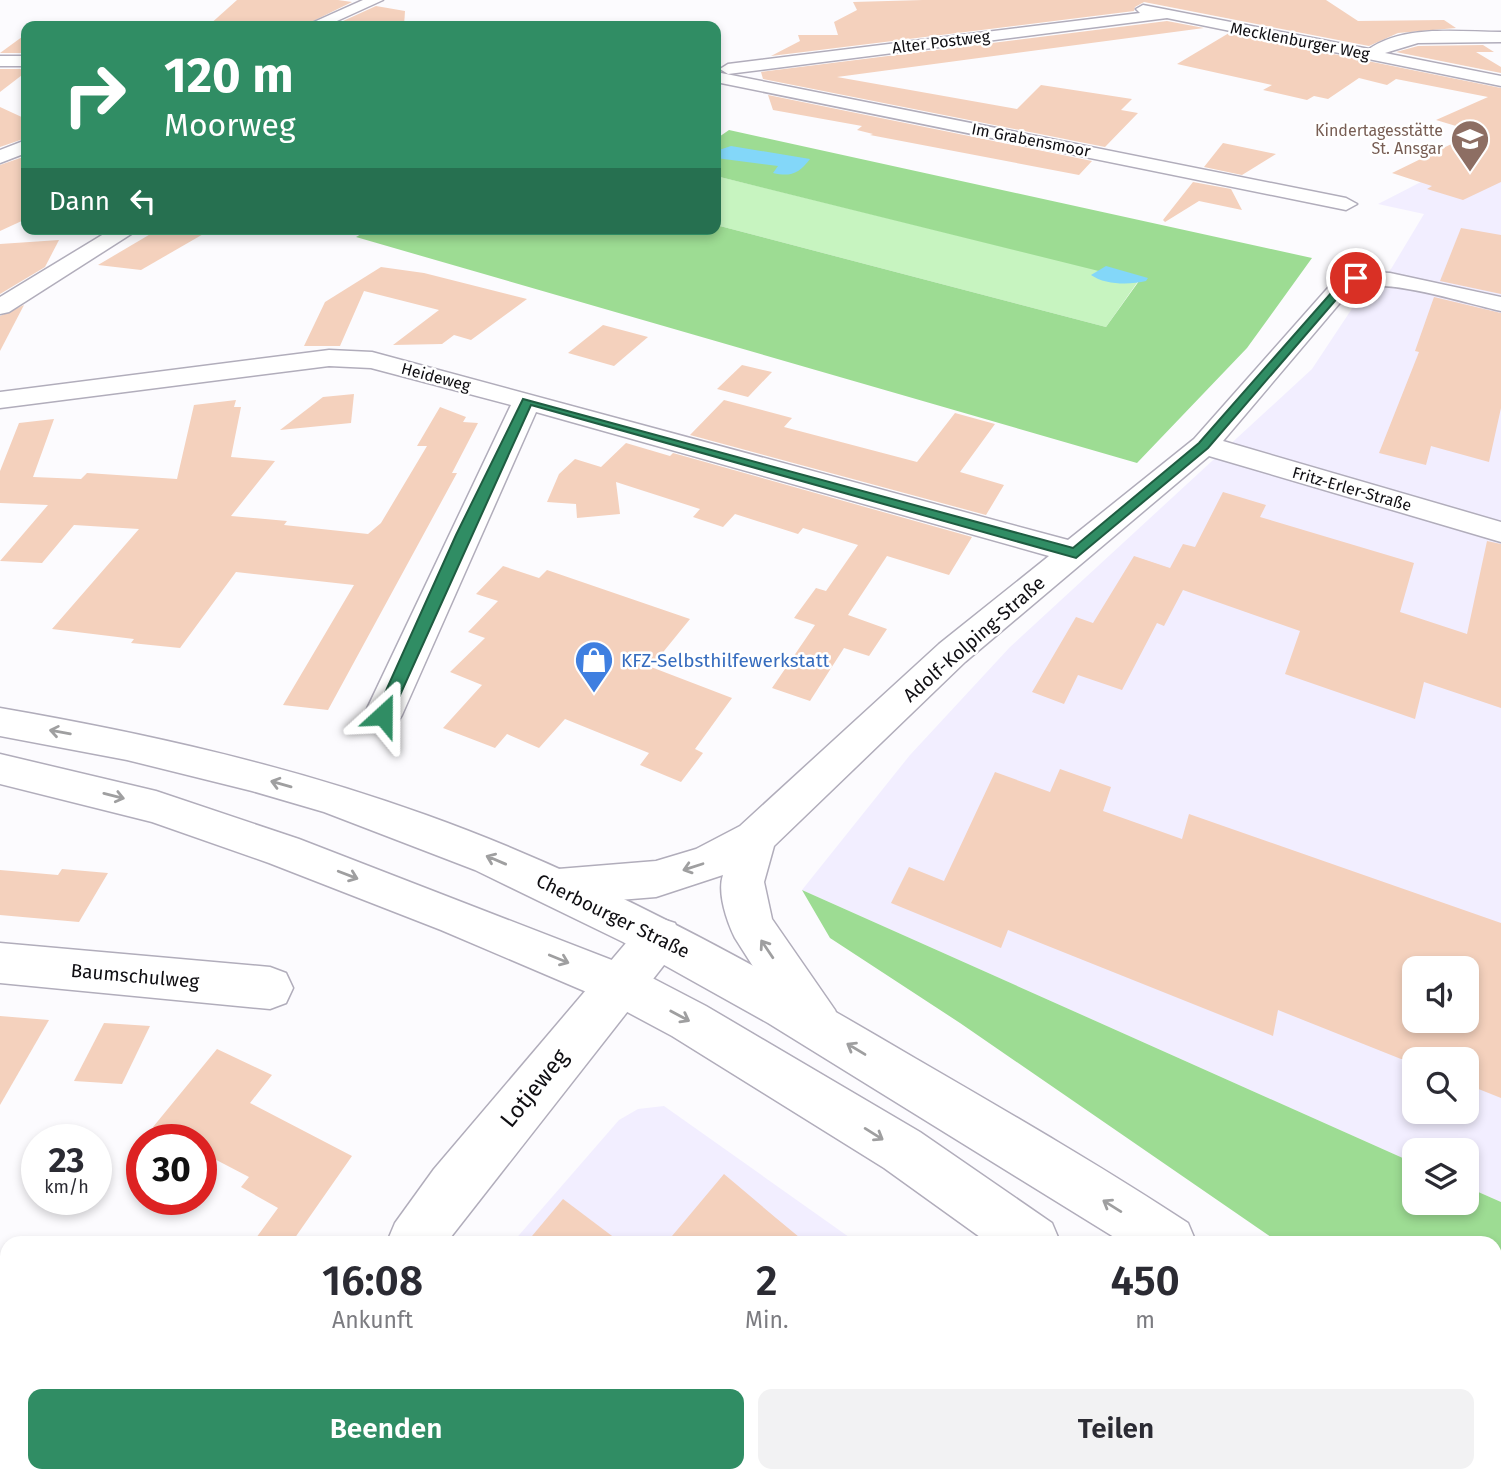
<!DOCTYPE html>
<html lang="de">
<meta charset="utf-8">
<style>
body{margin:0;font-family:"Fira Sans",sans-serif;background:#f2f2f3;color:#2b2b33;height:100vh;display:flex;flex-direction:column;font-size:26px;white-space:nowrap}
*{box-sizing:border-box;margin:0}
p{font-size:23px;color:#7c7c81}
.icon{flex:none;width:38px;height:38px;fill:none;stroke:currentColor;stroke-width:2;stroke-linecap:round;stroke-linejoin:round}
.map{position:relative;flex:1;overflow:hidden}
.sheet{position:absolute;left:0px;top:1236px;width:1502px;height:247px;display:flex;flex-direction:column;background:#fff;border-radius:21px 21px 0 0;box-shadow:0 4px 10px #0003}
.sheet>*{flex:none}
.hud{position:absolute;left:21px;top:21px;width:700px;height:214px;border-radius:14px;box-shadow:0 4px 10px #0003;background:#308d64;color:#fff;overflow:hidden}
.tools{position:absolute;left:1402px;top:956px;display:grid;gap:14px}
.tools a{display:grid;place-items:center;width:77px;height:77px;border-radius:14px;background:#fff;box-shadow:0 4px 10px #0003;font-size:35px}
.speed{position:absolute;left:21px;top:1124px;display:flex;gap:14px;font-size:35px;font-weight:700;text-align:center}
.speed>*{display:grid;place-content:center;width:91px;height:91px;border-radius:50%;background:#fff;box-shadow:0 4px 10px #0003;line-height:1}
.speed small{font-size:18px;font-weight:400}
.speed .limit{border:10px solid #d22;background:#fff;color:#111}
.pin{position:absolute;display:grid;place-items:center;width:60px;height:60px;color:#fff;margin:-30px;border:4px solid #fff;border-radius:50%;box-shadow:0 2px 7px #0007}
.me{position:absolute;width:77px;margin:-38px;rotate:24deg;stroke-linejoin:round;filter:drop-shadow(0 0 5px #0008)}
.turn{display:flex;align-items:center;gap:24px;height:147px;padding:0 28px;font-size:32px}
.turn .icon{width:91px;height:91px;stroke-width:2.5}
.turn b{display:block;font-size:49px;line-height:60px}
.then{display:flex;align-items:center;height:66px;padding:0 28px;background:#0003;gap:14px;font-size:26px}
.eta{display:flex;justify-content:space-evenly;align-items:center;height:119px;text-align:center}
.eta b{font-size:42px;font-weight:600;line-height:49px}
.action{display:flex;gap:14px;margin-top:auto;padding:14px 28px}
.action a{flex:1;height:80px;border-radius:14px;background:#308d64;color:#fff;font-size:28px;font-weight:600;line-height:80px;text-align:center}
.action a+a{background:#f2f2f3;color:#2b2b33}
.map>svg:first-child{display:block}
.built{fill:#f2eeff;fill-rule:evenodd}
.green{fill:#c7f4c0}
.forest{fill:#9ddc93}
.water{fill:#83d7f9}
.building{fill:#f4d1bd;fill-rule:evenodd}
.lines{fill:none;stroke-linecap:round;stroke-linejoin:round}
.minor-casing{stroke:#b1adbb;stroke-width:3}
.major-casing{stroke:#b1adbb;stroke-width:3}
.minor{fill:#fff;fill-rule:evenodd}
.major{fill:#fff;fill-rule:evenodd}
.oneway{stroke:#9f9fa0}
.route{fill:#308d64;stroke:#1f5c41;stroke-width:2}
.labels{text-anchor:middle;dominant-baseline:central;stroke-width:5;stroke-linejoin:round;paint-order:stroke}
.far-street-label{font-size:16px;fill:#0f0e12;stroke:#fff}
.far-education-label{font-size:16px;fill:#785e54;stroke:#fff;text-anchor:end}
.street-label{font-size:19px;fill:#0f0e12;stroke:#fff}
.shop-label{font-size:19px;fill:#366cbe;stroke:#fff;text-anchor:start}
.near-street-label{font-size:23px;fill:#0f0e12;stroke:#fff}
</style>
<div class="map">
<svg width="1501" height="1481" viewBox="0 0 1501 1481">
<rect width="100%" height="100%" fill="#fcfbfe"/>
<g class="built">
<path d="M1501 141V1202L1467 1187 1466 1150H1414V1163L802 890 910 755 1010 647 1312 369 1353 307 1391 269 1424 214 1378 204ZM1414 968H1466V1020H1414ZM1414 1059H1466V1111H1414Z"/>
<path d="M664 1106 856 1242H513L619 1120 638 1109Z"/>
<path d="M499 1475H1157L1163 1481H506Z"/>
</g>
<path class="green" d="M716 176 1139 280 1106 327 716 225Z"/>
<g class="forest">
<path d="M729 130 1312 258 1247 348 1137 463 356 237 370 229H716V225L1106 327 1139 281 716 176V139Z"/>
<path d="M802 890 1414 1163V1202H1466L1467 1187 1501 1202V1406L1494 1401V1242H1278L960 1023 830 938Z"/>
</g>
<g class="water">
<path d="M731 146 810 159C799 174 790 177 773 173L778 166 716 158V151Z"/>
<path d="M1106 266 1148 278 1146 281C1130 285 1105 285 1091 275Z"/>
</g>
<g class="building">
<path d="M237 0H338L352 2 303 26H208Z"/>
<path d="M923 0H1326L1358 21 1444 20 1456 28 1398 33 1369 46 1144 2 1135 7 1134 11 771 56 800 41 798 35H838L834 22 857 10 853 2Z"/>
<path d="M376 6 405 11 404 26H332Z"/>
<path d="M1167 21 1204 28 837 77 1017 109 1041 85 1132 99 1121 110 1138 113 1105 147 763 79 761 72Z"/>
<path d="M1229 33 1501 88V182L1463 200 1427 189 1432 186 1392 173 1476 132 1436 120 1488 97 1396 79 1387 85 1359 78 1328 99 1314 96 1307 100 1263 90 1272 85 1177 64Z"/>
<path d="M26 34V53H0Z"/>
<path d="M1483 45 1494 52H1476L1501 67V73L1396 52 1418 46Z"/>
<path d="M0 69H26V72L0 92Z"/>
<path d="M768 95 1092 161 1079 175 870 135 873 134 857 130 862 126 773 110Z"/>
<path d="M0 107 26 119V138L0 147Z"/>
<path d="M1223 143 1276 154 1242 175 1204 167Z"/>
<path d="M26 156V219L0 231V165Z"/>
<path d="M1193 182 1231 189 1242 210 1199 201 1165 222 1163 220Z"/>
<path d="M1461 228 1501 235V294L1440 281Z"/>
<path d="M212 229 141 270 98 265 159 229Z"/>
<path d="M59 240 45 267 0 294V244Z"/>
<path d="M381 267 424 273 527 299 471 340 454 335 442 344 393 345 439 310 364 291 340 346H304L325 302Z"/>
<path d="M1434 297 1501 313V408L1489 462 1431 446 1426 465 1379 453 1419 352 1415 351Z"/>
<path d="M24 305 0 351V316Z"/>
<path d="M603 325 648 337 614 366 568 353Z"/>
<path d="M742 365 772 372 748 397 717 389Z"/>
<path d="M354 394 351 423 280 430 323 397Z"/>
<path d="M236 400 234 407H241L231 457 275 461 231 516 287 521 284 525 368 534 381 523 427 446H417L440 407 466 417 463 422 478 423 452 473H457L328 710 283 705 354 585 236 572 180 648 131 643 134 639 52 629 139 529 74 525 42 563 0 561 48 505 0 503V471L19 423 54 419 33 477 81 479 87 473 177 479 194 405Z"/>
<path d="M724 400 792 418 784 427 917 462 955 413 995 424 960 472 1004 485 986 515 690 435Z"/>
<path d="M626 443 670 456 673 453 972 537 949 575 887 556 848 615 887 629 869 656 844 648 810 701 772 688 815 625 794 618 816 588 826 591 858 545 803 528 798 534 735 514 723 527 693 517 700 509 616 482 620 514 577 518 576 504 547 502 559 474 575 459 601 467Z"/>
<path d="M1223 492 1266 505 1260 517 1414 563 1400 612 1467 634 1487 541 1501 544V708L1424 682 1415 719 1285 674 1300 631 1183 590 1164 626 1157 623 1122 690 1078 675 1064 704 1032 692 1076 617 1093 623 1134 556 1170 568 1183 544 1195 547Z"/>
<path d="M503 566 539 578 547 570 690 619 651 667 732 698 695 749 703 753 681 782 640 765 649 753 565 719 539 748 507 734 495 748 443 728 482 685 450 672 485 638 468 632 498 601 476 594Z"/>
<path d="M1060 769 1111 787 1103 811 1182 839 1189 814 1501 923V1098L1466 1084V1059H1401L1278 1010 1273 1036 1008 930 1001 948 891 903 909 867 944 881 995 772 1050 792ZM1414 968H1466V1020H1414Z"/>
<path d="M62 869 108 873 79 922 0 915V870L58 875Z"/>
<path d="M0 1016 49 1020 0 1105Z"/>
<path d="M104 1023 150 1026 122 1084 74 1081Z"/>
<path d="M217 1049 272 1075 250 1103 352 1156 292 1242H253L278 1208 241 1187 249 1177 201 1152V1139H176L153 1127Z"/>
<path d="M724 1174 776 1218 805 1242H667Z"/>
<path d="M563 1199 620 1242H527Z"/>
</g>
<g class="lines">
<g class="minor-casing">
<g id="minor">
<path d="M1143 5 1369 49C1405 24 1459 32 1501 32V42L1418 43 1385 53 1501 76V86L1167 18 728 74 720 69 728 64 1140 13 1136 9Z"/>
<rect x="0" y="56" width="26" height="10"/>
<path d="M716 72 1346 198 1357 204 1346 210 716 82Z"/>
<path d="M112 229H139L9 312 0 314V297Z"/>
<path d="M1356 271 1390 273 1501 297V311C1467 304 1379 274 1350 291L1223 441 1501 522V542L1209 456 965 662 774 846 764 882 772 919 835 1010 842 1026 835 1042 818 1048 801 1042 735 938C727 922 717 893 723 875L656 897 558 905 543 900 536 887 543 874 558 869 656 861 696 849 740 826 939 644 1049 556 536 412 402 715 396 725 383 729 370 725 364 715 511 405 371 368 329 366 0 408V392L329 350 372 352 1068 540 1194 439 1334 281Z"/>
<path d="M659 918 675 923 681 937 675 951 447 1242H387L395 1223 434 1169 643 923Z"/>
<path d="M0 943 270 967 286 973 293 988 286 1003 270 1009 0 983Z"/>
<path d="M215 1475H279L277 1481H213Z"/>
<path d="M379 1475H447L449 1481H381Z"/>
</g>
</g>
<g class="major-casing">
<g id="major">
<path d="M363 0H383L326 26H305Z"/>
<path d="M26 140V153L0 163V150Z"/>
<path d="M0 708C145 733 287 765 426 815 597 876 757 965 913 1057 1006 1111 1098 1164 1188 1223L1196 1242H1122L768 1023 623 942 475 870 324 812 252 791 127 760 0 736Z"/>
<path d="M0 754 156 791 299 839 635 969 706 1006 920 1132 1052 1223 1060 1242H987L884 1168 672 1036 603 999 441 930 269 863 152 822 0 784Z"/>
<path d="M1494 1447 1501 1450V1481H1458L1456 1475H1494Z"/>
<path d="M1310 1475H1377L1379 1481H1312Z"/>
</g>
</g>
<use href="#minor" class="minor"/>
<use href="#major" class="major"/>
</g>
<defs><path id="oneway-shaft" d="M-6 0H5M1.5-3L5.5 0L1.5 3" fill="none" stroke-width="1.6" stroke-linecap="round" stroke-linejoin="round" transform="scale(1.75)"/></defs>
<g class="oneway">
<use href="#oneway-shaft" transform="translate(60 732) rotate(-170)"/>
<use href="#oneway-shaft" transform="translate(281 784) rotate(-164)"/>
<use href="#oneway-shaft" transform="translate(114 796) rotate(14)"/>
<use href="#oneway-shaft" transform="translate(496 860) rotate(-157)"/>
<use href="#oneway-shaft" transform="translate(693 867) rotate(162)"/>
<use href="#oneway-shaft" transform="translate(348 875) rotate(21)"/>
<use href="#oneway-shaft" transform="translate(767 949) rotate(-124)"/>
<use href="#oneway-shaft" transform="translate(559 959) rotate(22)"/>
<use href="#oneway-shaft" transform="translate(680 1016) rotate(28)"/>
<use href="#oneway-shaft" transform="translate(856 1049) rotate(-149)"/>
<use href="#oneway-shaft" transform="translate(874 1134) rotate(32)"/>
<use href="#oneway-shaft" transform="translate(1112 1206) rotate(-148)"/>
</g>
<path class="route" d="M1352 276 1360 278 1346 288 1208 448 1076 558 531 405 391 715 383 720 375 715 456 535 523 399 1073 548 1199 443 1339 284Z"/>
<defs>
<g id="school-pin" transform="scale(2.0125)"><path d="M0 17L-7.5 6A9.5 9.5 0 1 1 7.5 6Z" fill="#8d6e63" stroke="#fff"/><path d="M0-5L7-2L0 1L-7-2ZM-4 1L0 2.5L4 1V4Q0 6-4 4Z" fill="#fff"/></g>
<g id="shop-pin" transform="scale(2.0125)"><path d="M0 17L-7.5 6A9.5 9.5 0 1 1 7.5 6Z" fill="#3f7fe0" stroke="#fff"/><path d="M-5-2.5h2.3a2.7 3.5 0 0 1 5.4 0H5L5.5 6h-11ZM-1.5-2.5h3a1.5 2.3 0 0 0-3 0Z" fill="#fff"/></g>
</defs>
<g fill-rule="evenodd">
<use href="#school-pin" x="1470" y="139"/>
<use href="#shop-pin" x="594" y="660"/>
</g>
<g class="labels">
<g class="far-street-label">
<text transform="translate(1300 41) rotate(11)">Mecklenburger Weg</text>
<text transform="translate(941 42) rotate(-7)">Alter Postweg</text>
<text transform="translate(1031 140) rotate(11)">Im Grabensmoor</text>
<text transform="translate(436 377) rotate(15)">Heideweg</text>
<text transform="translate(1352 489) rotate(16)">Fritz-Erler-Straße</text>
</g>
<g class="far-education-label">
<text x="1443" y="130">Kindertagesstätte<tspan x="1443" dy="18">St. Ansgar</tspan></text>
</g>
<g class="street-label">
<text transform="translate(974 639) rotate(-41)">Adolf-Kolping-Straße</text>
<text transform="translate(613 916) rotate(26)">Cherbourger Straße</text>
<text transform="translate(135 976) rotate(5)">Baumschulweg</text>
</g>
<g class="shop-label">
<text x="621" y="660">KFZ-Selbsthilfewerkstatt</text>
</g>
<g class="near-street-label">
<text transform="translate(534 1088) rotate(-51)">Lotjeweg</text>
</g>
</g>
</svg>
<div class="tools">
<a><svg class="icon" aria-label="sound" viewBox="0 0 24 24"><path d="M4 9h4l5-4v14l-5-4H4zM17 9q2 3 0 6"/></svg></a>
<a><svg class="icon" aria-label="search" viewBox="0 0 24 24"><circle cx="10" cy="10" r="6"/><path d="M15 15l6 6"/></svg></a>
<a><svg class="icon" aria-label="layers" viewBox="0 0 24 24"><path d="M12 4l9 5-9 5-9-5zM3 14l9 5 9-5"/></svg></a>
</div>
<div class="speed"><div>23<small>km/h</small></div><div class="limit">30</div></div>
<div class="pin" style="left:1356px;top:278px;background:#d93025"><svg class="icon" aria-label="arrive" viewBox="0 0 24 24"><path d="M6 21V4h12l-3 4 3 4H6"/></svg></div>
<svg class="me" style="left:383px;top:715px" viewBox="-20 -20 40 40"><path d="M0-17L14 15 0 8-14 15z" fill="#308d64" stroke="#fff" stroke-width="4"/></svg>
<div class="hud">
<div class="turn"><svg class="icon" aria-label="right" viewBox="0 0 24 24"><path d="M7 20v-9h11M14 6l5 5-5 5"/></svg><div><b>120 m</b>Moorweg</div></div>
<div class="then">Dann<svg class="icon" aria-label="left" viewBox="0 0 24 24"><path d="M17 20v-9H6M10 6l-5 5 5 5"/></svg></div>
</div>
<section class="sheet">
<div class="eta">
<div><b>16:08</b><p>Ankunft</p></div>
<div><b>2</b><p>Min.</p></div>
<div><b>450</b><p>m</p></div>
</div>
<div class="action"><a>Beenden</a><a>Teilen</a></div>
</section>
</div>
